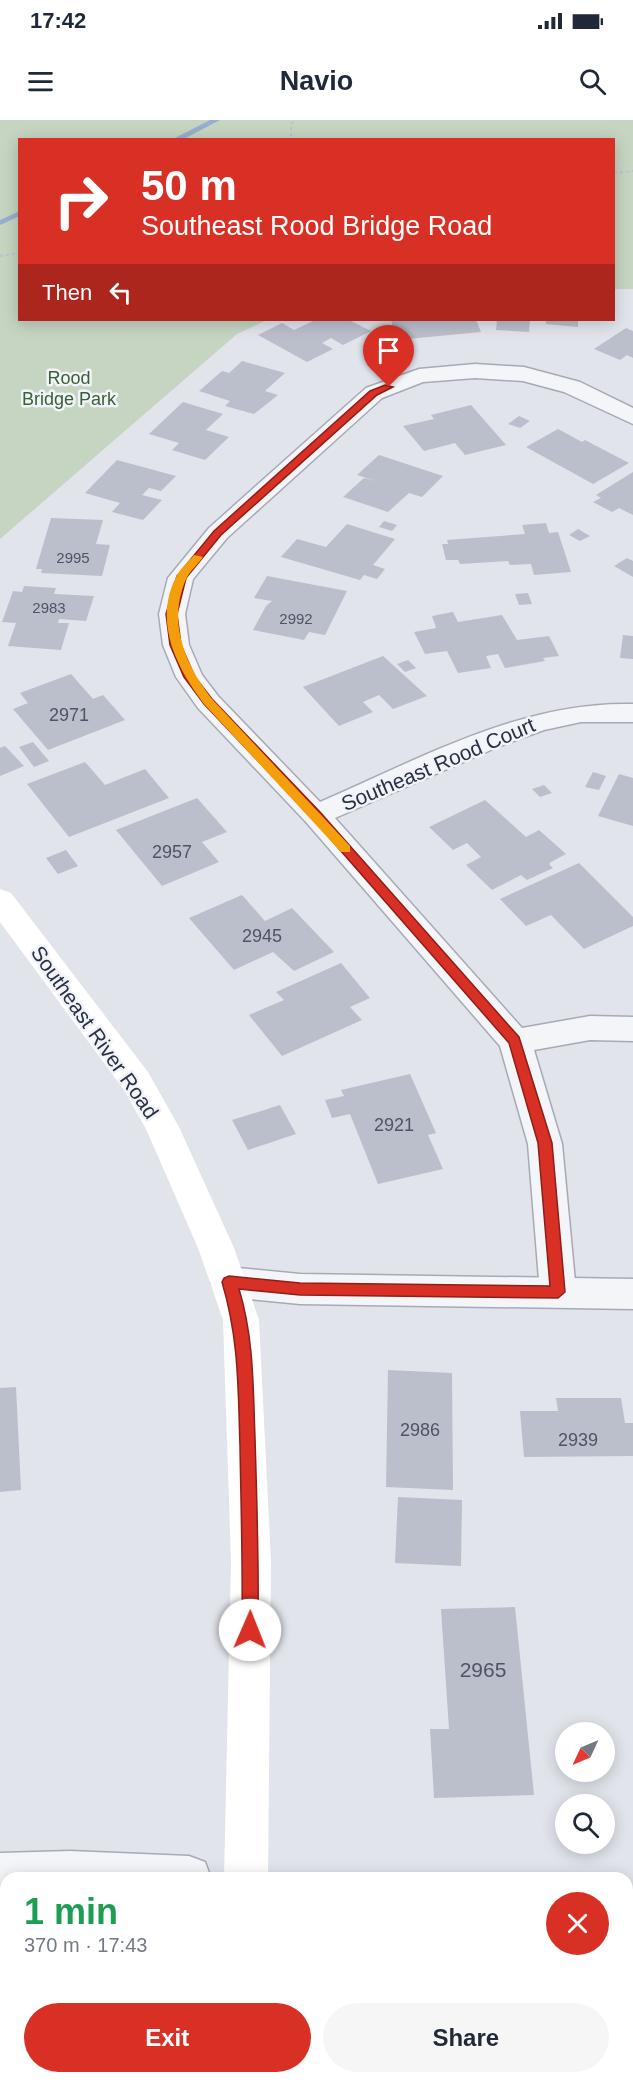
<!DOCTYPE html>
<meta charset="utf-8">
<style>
body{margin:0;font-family:Helvetica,sans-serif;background:#f6f6f7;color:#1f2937;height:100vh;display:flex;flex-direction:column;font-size:22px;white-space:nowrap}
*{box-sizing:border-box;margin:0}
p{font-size:20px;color:#747a83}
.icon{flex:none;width:33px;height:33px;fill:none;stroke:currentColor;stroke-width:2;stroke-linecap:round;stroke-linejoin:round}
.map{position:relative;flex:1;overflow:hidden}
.details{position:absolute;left:0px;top:1752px;width:633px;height:212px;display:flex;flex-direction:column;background:#fff;border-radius:18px 18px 0 0;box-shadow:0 3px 15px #0003}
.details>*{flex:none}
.top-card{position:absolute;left:18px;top:18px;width:597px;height:183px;border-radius:0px;box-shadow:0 3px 15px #0003;background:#d93025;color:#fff;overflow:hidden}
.needle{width:39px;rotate:226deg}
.fabs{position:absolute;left:555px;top:1602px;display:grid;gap:12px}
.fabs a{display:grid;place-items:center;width:60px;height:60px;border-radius:50%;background:#fff;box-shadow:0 3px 15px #0003;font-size:30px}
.pin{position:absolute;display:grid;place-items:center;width:51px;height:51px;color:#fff;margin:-62px -26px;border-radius:50% 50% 50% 0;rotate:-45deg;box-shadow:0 0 6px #0007}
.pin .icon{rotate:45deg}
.me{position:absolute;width:66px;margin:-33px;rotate:1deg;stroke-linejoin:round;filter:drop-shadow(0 0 4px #0008)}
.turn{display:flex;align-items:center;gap:21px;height:126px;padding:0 24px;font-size:27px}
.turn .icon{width:78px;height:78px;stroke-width:2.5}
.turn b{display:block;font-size:42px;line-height:51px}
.then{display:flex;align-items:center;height:57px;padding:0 24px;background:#0003;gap:12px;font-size:22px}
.round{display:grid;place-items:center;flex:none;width:63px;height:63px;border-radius:32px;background:#f6f6f7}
.summary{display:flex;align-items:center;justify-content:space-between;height:102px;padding:0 24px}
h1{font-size:36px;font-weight:700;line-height:45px;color:#1e9e55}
.primary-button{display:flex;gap:12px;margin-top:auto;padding:12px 24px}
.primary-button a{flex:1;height:69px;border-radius:36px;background:#d93025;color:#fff;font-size:24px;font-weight:700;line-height:69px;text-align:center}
.primary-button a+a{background:#f6f6f7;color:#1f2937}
.status{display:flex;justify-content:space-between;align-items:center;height:42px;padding:0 30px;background:#fff;direction:ltr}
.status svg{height:16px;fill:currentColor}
header{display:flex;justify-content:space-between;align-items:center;height:78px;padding:0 24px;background:#fff;font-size:27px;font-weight:700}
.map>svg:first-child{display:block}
.green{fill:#c5d5c1}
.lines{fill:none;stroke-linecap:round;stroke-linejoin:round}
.stream{fill:#99aecd;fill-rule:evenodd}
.building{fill:#bbbfcb}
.minor-casing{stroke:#a6aab6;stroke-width:3}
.tertiary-casing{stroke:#a6aab6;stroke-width:3}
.path{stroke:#bfc2ca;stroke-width:2;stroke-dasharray:3 3;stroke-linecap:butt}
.minor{fill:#f4f5f9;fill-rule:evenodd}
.tertiary{fill:#f4f5f9;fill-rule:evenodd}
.secondary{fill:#fff;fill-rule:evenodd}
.route{fill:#d93025;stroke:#8d1f18;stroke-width:1.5}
.slow{fill:#f59e0b}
.labels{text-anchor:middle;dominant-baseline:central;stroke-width:5;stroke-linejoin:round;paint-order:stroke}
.far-number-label{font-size:15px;fill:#4d5466}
.far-park-label{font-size:18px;fill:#396134;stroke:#f1f3f8}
.number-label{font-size:18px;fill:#4d5466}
.street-label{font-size:21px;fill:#283044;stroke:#f1f3f8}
.near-number-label{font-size:21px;fill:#4d5466}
</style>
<div class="status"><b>17:42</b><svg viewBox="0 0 49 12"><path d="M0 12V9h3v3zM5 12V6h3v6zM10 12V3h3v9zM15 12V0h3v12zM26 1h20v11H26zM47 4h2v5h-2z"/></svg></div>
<header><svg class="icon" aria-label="menu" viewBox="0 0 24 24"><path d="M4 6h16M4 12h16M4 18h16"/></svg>Navio<svg class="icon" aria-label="search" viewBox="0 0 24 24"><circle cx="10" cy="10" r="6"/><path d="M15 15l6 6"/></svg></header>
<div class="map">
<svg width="633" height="1963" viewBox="0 0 633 1963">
<rect width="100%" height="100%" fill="#e1e4eb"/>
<path class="green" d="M0 0H633V169H614V20H20V200H267L237 214 0 419Z"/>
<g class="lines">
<g class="stream">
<path d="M210 0H220L182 20H171Z"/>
<path d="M20 91V96L0 105V100Z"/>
</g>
</g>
<g class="building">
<path d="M315 200H349L371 211 343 225 331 218 322 223 333 229 307 242 258 215 282 203 294 210Z"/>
<path d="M391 200H476L481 212 397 220Z"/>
<path d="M497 200H530L529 212 496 210Z"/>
<path d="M546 200H578V207L546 204Z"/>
<path d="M626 208 633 211V238L627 235 620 240 594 229Z"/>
<path d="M242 241 285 253 265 271 278 275 254 294 225 286 230 281 199 271 222 251 229 253Z"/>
<path d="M183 282 223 294 206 310 229 317 205 340 172 330 179 323 149 314Z"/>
<path d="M471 285 506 325 465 335 455 323 424 331 403 306 434 299 431 295Z"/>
<path d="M519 296 530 301 520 308 508 304Z"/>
<path d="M558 309 582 322 585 320 629 343 593 364 526 327Z"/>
<path d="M379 335 443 356 422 377 409 373 388 392 343 377 364 358 376 361 357 355Z"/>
<path d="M117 340 176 356 161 371 149 368 142 375 162 380 143 400 112 392 120 383 85 373Z"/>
<path d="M633 352V395L619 388 612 392 593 382 601 378 596 375Z"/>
<path d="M51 398 103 400 96 424 110 425 102 456 41 453 42 449H36Z"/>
<path d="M384 401 397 405 392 411 379 407Z"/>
<path d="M546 403 549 413 558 412 571 452 534 455 531 444 510 445 508 441 460 444 458 440H446L442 424H448L447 420 525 414 522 405Z"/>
<path d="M347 404 395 419 373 445 385 449 377 459 364 455 360 460 281 437 297 419 326 427Z"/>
<path d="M578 409 590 416 580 421 569 415Z"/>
<path d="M627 438 633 441V457L614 446Z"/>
<path d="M267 456 347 471 325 515 309 512 304 520 253 510 266 486 272 481 254 478Z"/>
<path d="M24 466 56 468 54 474 94 476 86 501 59 499 58 503H69L61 530 8 526 16 503 2 502 13 471 22 472Z"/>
<path d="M528 473 532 484 519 485 515 474Z"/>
<path d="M453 492 458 502 502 495 517 520 549 516 559 536 543 538 545 541 505 548 498 534 486 536 491 548 458 553 447 531 425 534 414 512 436 508 432 496Z"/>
<path d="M623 515 633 516V539L620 538Z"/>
<path d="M383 536 427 576 393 589 379 575 363 582 373 592 339 606 303 567Z"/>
<path d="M408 540 416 548 405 552 397 544Z"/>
<path d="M71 554 93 579 103 575 125 600 48 630 13 589 28 583 20 573Z"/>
<path d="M33 622 49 641 34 647 19 627Z"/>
<path d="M5 626 24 646 0 656V628Z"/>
<path d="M85 642 105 665 145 649 169 678 69 717 27 664Z"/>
<path d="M593 652 606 656 599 670 585 667Z"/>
<path d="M619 654 633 658V706L598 696Z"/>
<path d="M544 665 552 673 540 677 532 669Z"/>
<path d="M197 678 227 712 202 722 219 742 162 766 116 710Z"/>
<path d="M485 680 526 717 539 710 566 734 551 742 549 744 553 748 527 760 521 755 492 770 466 745 481 737 467 723 453 730 429 707Z"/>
<path d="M66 730 78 746 58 754 46 738Z"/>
<path d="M579 743 633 797V806L584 829 551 795 526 806 500 779Z"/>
<path d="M242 775 265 801 292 788 334 832 294 851 273 832 234 850 189 798Z"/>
<path d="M341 843 370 878 350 887 362 900 282 936 249 895 284 880 276 872Z"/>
<path d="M410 954 436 1013 428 1015 443 1049 378 1064 350 994 332 998 325 980 344 976 341 970Z"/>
<path d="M280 985 296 1014 248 1030 232 1000Z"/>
<path d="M388 1250 452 1253 453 1370 386 1367Z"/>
<path d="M16 1267 21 1370 0 1372V1268Z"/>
<path d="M556 1278H621L625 1303H633V1336L524 1337 520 1291H558Z"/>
<path d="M398 1377 462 1380 461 1446 395 1443Z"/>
<path d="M515 1487 534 1675 434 1678 430 1609H449L441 1489Z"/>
<path d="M6 1867V1958H31L16 1963H0V1869Z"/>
<path d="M627 1892H633V1963H552V1958H627Z"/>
<rect x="382" y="1958" width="135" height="5"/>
</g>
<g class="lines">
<g class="minor-casing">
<g id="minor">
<path d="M475 244 524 247 580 262 633 288V304L564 272 523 261 475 258 423 262 382 278 227 418 193 459 185 494 189 525 202 555 218 576 320 682C420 639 521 581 633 584V602H581L544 610 500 626 335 698 522 908 590 896 633 897V921L590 920 534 930 562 1024 576 1172 571 1182 558 1187 545 1182 540 1172 528 1024 500 926 306 702 198 588 176 557 163 525 159 494 168 458 209 408 366 268 419 249Z"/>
<path d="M70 1731 189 1736 205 1742 211 1758H6V1777H0V1733Z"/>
</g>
</g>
<g class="tertiary-casing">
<path id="tertiary" d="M229 1147 300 1154 633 1159V1189L300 1184 229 1177 216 1172 211 1162 216 1152Z"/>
</g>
<g class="path">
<path d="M287 20 291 17V4L295 0"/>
<path d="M614 53 633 51"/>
<path d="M0 136 20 133"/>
</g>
<use href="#minor" class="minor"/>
<use href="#tertiary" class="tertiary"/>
<g class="secondary">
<path d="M0 769 11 773 148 952 179 1007 234 1128 259 1200 271 1442 268 1758H224L231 1442 223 1200 198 1128 146 1009 124 970 0 802Z"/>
<path d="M219 1958H266L267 1963H219Z"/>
</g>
</g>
<path class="route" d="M385 265 393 267 377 275 221 415 186 458 177 494 181 525 195 557 212 579 320 692 519 917 552 1023 565 1172 558 1178 300 1175 239 1169C254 1218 253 1268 255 1318 257 1382 259 1446 258 1510L256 1515 250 1518 244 1515 242 1510C243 1448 241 1387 240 1326 238 1267 239 1219 222 1162L224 1158 229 1156 300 1163 550 1166 538 1023 509 923 312 698 204 584 184 557 170 525 166 494 177 456 214 411 370 271Z"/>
<path class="slow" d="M194 435 203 437C198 444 190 451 186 459 167 502 185 544 212 579L350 726V732H341L204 584C177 548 153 502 176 457 180 449 188 442 194 435Z"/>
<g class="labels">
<g class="far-number-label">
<text x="73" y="437">2995</text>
<text x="49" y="487">2983</text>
<text x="296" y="498">2992</text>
</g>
<g class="far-park-label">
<text x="69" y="258">Rood<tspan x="69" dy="21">Bridge Park</tspan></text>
</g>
<g class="number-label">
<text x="69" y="595">2971</text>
<text x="172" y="732">2957</text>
<text x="262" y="816">2945</text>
<text x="394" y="1005">2921</text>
<text x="420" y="1310">2986</text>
<text x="578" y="1320">2939</text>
</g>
<g class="street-label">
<text transform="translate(438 644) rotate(-23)">Southeast Rood Court</text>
<text transform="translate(95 912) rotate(55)">Southeast River Road</text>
</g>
<g class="near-number-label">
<text x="483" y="1549">2965</text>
</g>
</g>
</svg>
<div class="fabs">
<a><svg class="needle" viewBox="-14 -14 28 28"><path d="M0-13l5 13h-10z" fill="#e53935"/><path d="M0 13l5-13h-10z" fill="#747a83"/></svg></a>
<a><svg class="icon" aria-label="search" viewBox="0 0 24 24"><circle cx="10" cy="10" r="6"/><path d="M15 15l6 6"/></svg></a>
</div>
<div class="pin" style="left:389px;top:267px;background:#d93025"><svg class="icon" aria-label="arrive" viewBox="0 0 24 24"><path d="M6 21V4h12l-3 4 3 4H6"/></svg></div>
<svg class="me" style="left:250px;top:1510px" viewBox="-20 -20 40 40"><circle r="19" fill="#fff"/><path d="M0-13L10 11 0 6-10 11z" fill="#d93025"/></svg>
<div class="top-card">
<div class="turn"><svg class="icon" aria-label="right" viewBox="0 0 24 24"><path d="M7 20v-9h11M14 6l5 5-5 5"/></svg><div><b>50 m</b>Southeast Rood Bridge Road</div></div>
<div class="then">Then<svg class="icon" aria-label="left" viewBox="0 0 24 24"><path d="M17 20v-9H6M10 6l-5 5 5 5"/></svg></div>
</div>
<section class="details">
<div class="summary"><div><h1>1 min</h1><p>370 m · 17:43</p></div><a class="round" style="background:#d93025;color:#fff"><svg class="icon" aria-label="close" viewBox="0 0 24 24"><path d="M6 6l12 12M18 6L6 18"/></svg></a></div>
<div class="primary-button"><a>Exit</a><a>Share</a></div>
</section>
</div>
